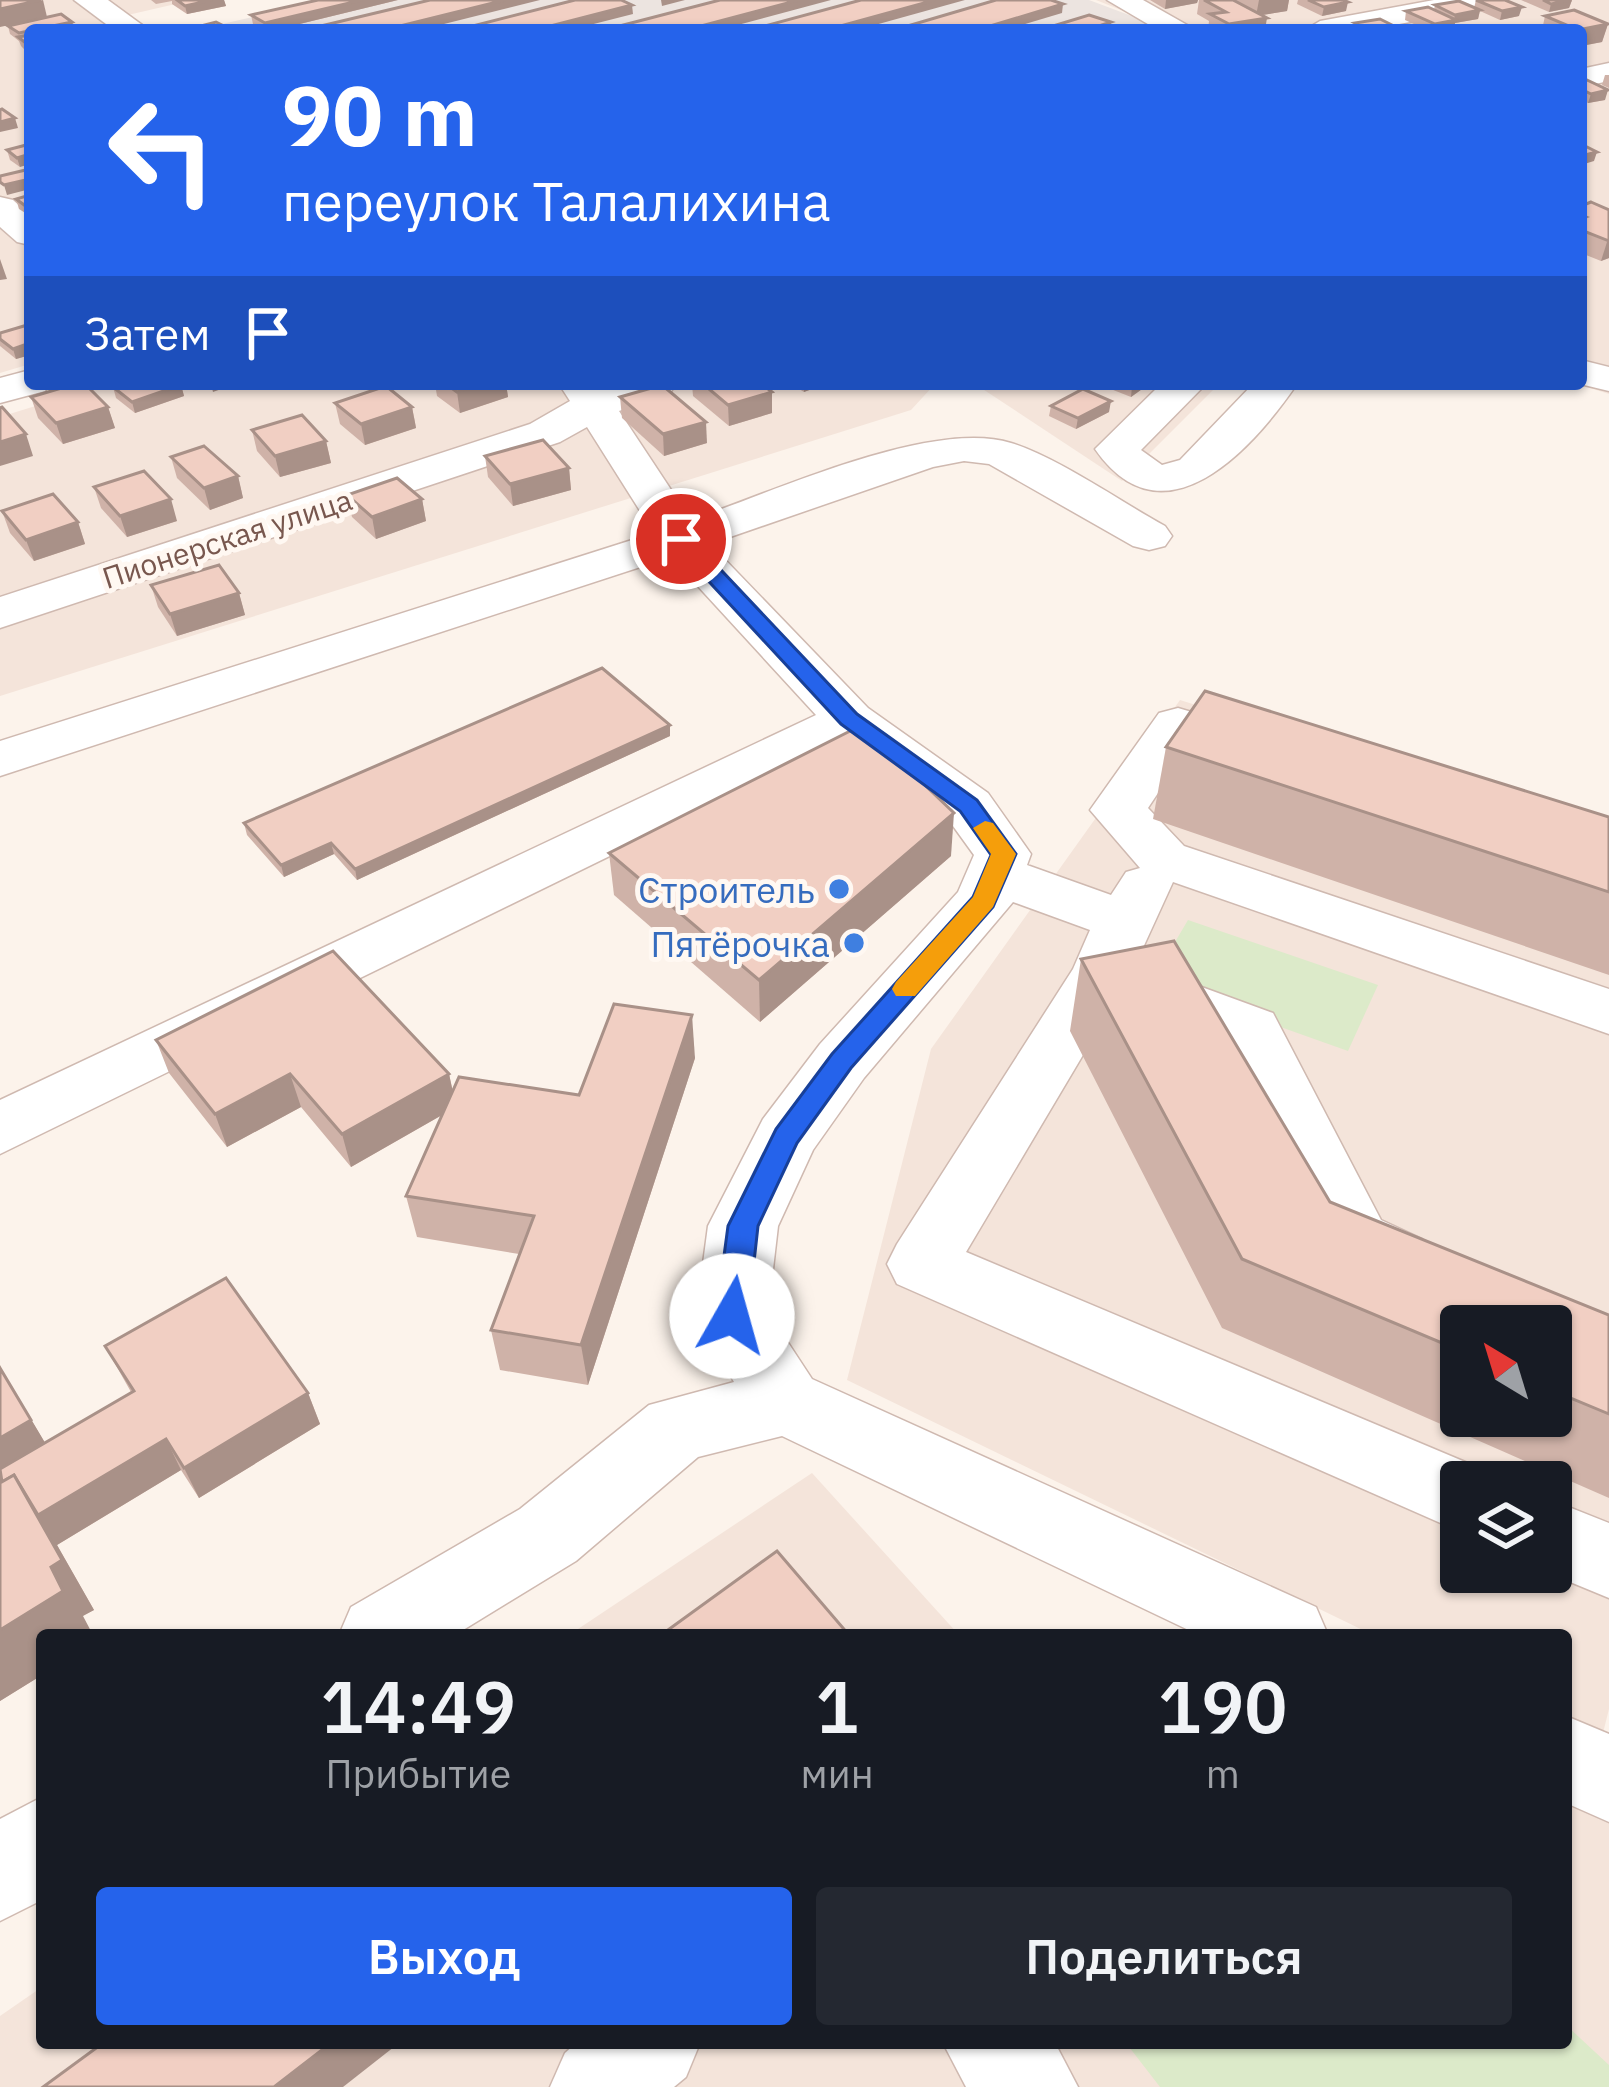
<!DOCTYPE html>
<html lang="ru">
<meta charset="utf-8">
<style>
body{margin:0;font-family:"IBM Plex Sans",sans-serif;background:#242831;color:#f1f3f6;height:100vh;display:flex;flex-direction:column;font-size:45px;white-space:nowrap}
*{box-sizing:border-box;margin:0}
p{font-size:39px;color:#9ea1a6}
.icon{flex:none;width:66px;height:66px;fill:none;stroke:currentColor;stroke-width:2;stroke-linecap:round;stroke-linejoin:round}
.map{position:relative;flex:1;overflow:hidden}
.drawer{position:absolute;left:36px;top:1629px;width:1536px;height:420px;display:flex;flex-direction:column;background:#171b24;border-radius:12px;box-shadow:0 3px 9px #0004}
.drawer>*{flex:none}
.hud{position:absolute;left:24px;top:24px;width:1563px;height:366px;border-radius:12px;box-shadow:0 3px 9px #0004;background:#2563eb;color:#fff;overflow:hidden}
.needle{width:78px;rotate:322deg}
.buttons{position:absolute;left:1440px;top:1305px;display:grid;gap:24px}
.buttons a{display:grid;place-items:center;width:132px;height:132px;border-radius:12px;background:#171b24;box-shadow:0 3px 9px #0004;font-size:60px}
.pin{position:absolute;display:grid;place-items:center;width:102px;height:102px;color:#fff;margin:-51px;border:6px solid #fff;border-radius:50%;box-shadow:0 3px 12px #0007}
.me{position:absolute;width:132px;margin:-66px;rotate:7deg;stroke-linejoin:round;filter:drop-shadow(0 0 9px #0008)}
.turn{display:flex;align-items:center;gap:42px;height:252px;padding:0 60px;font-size:54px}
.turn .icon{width:156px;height:156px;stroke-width:2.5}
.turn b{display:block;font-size:84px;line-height:102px}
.then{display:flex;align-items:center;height:114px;padding:0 60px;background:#0003;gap:24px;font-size:45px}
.eta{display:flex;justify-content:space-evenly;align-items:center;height:204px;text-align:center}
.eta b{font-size:72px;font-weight:600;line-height:84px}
.primary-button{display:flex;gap:24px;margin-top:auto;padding:24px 60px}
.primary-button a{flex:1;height:138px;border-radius:12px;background:#2563eb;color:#fff;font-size:48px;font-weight:600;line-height:138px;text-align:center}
.primary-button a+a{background:#242831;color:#f1f3f6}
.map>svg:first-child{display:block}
.residential{fill:#f4e4da;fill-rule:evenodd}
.industrial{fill:#ece4e0}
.green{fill:#dceac9}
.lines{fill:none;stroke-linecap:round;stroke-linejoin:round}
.minor-casing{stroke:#cfb9b0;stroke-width:3}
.minor{fill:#fff;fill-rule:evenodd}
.wall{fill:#cfb2a8;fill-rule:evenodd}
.shaded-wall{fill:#a99188}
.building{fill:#f1cfc3;stroke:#a99188;stroke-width:3}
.route{fill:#2563eb;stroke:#184099;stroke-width:3}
.slow{fill:#f59e0b}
.shop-dot{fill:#3f7fe0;stroke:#fff8f2;stroke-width:4.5}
.labels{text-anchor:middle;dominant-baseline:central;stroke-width:10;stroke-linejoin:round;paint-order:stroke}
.far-street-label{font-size:30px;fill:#78574e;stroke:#fff8f2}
.shop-label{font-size:36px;fill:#366cbe;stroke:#fff8f2;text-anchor:end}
</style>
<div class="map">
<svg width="1609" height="2087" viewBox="0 0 1609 2087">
<rect width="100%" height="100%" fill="#fcf3eb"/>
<g class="residential">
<path d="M0 0H193L106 20 120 30H30V364L0 373Z"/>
<path d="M1096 0H1609V394L1577 384H1581V30H1171Z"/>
<path d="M106 384H935L911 410 0 696V417Z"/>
<path d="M975 384H1219L1122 481Z"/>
<path d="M1180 700 1609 836V1709L1600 1745 1566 1728V1635H1373L847 1380 931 1049ZM1461 1326H1551V1416H1461ZM1461 1482H1551V1572H1461Z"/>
<path d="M812 1473 959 1635H569Z"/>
<path d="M1566 1786 1609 1804V2087H0V2016L42 1987V2043H1566Z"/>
</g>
<path class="industrial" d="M327 0H1089L1169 30H196Z"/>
<g class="green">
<path d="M1188 920 1378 985 1348 1051 1152 981Z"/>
<path d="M1566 2025 1609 2065V2087H1160L1126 2043H1566Z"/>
</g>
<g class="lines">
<g class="minor-casing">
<g id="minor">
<path d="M74 0H108L149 30H114Z"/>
<path d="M1107 0H1143L1196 30H1158Z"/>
<path d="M1434 0H1494L1480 9 1367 30H1305L1320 21Z"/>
<path d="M1609 63V81L1581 87V69Z"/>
<path d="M0 197 13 200 30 215V245L17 242 0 227Z"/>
<path d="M1581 360 1609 367V391L1580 384Z"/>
<path d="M30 370V384H49L45 391 0 403V378Z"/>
<path d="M559 384H601L603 388 676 384 670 393 619 411 691 520C771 493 932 418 1011 443 1057 457 1121 502 1165 526L1172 536 1165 546 1149 550 1133 546 989 464 964 461 933 467 710 544 868 708 988 793 1031 854 1027 865 1111 895 1126 872 1140 868 1090 810 1159 713 1178 708 1280 738 1288 750 1280 762 1261 767 1190 745 1148 808 1184 846 1609 989V1034L1173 882 1136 963 1273 1013 1381 1220 1422 1239 1432 1259 1422 1279 1397 1288 1331 1260 1227 1044 1115 1001 966 1252 1489 1472 1493 1482H1461V1532L897 1284 887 1264 897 1244 1073 969 1090 930 1013 902 864 1078 813 1150 778 1226 768 1312 812 1379 1316 1607 1328 1635H1199L782 1436 698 1457 576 1561 455 1635H339L351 1607 520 1509 649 1405 734 1382 696 1316 708 1226 763 1119 820 1044 958 892 974 855 948 819 845 741 0 1154V1100L816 715 671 557 0 776V741L654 533 587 427 560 442 0 628V597L530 424 570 401Z"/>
<path d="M1161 384H1206L1141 450 1162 465 1180 460 1253 384H1297C1251 451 1163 547 1095 449Z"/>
<path d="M1551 1500 1609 1523V1598L1546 1572H1551Z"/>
<path d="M1566 1716 1609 1734V1822L1566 1803Z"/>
<path d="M42 1797V1900L0 1921V1819Z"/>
<path d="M576 2043H700L686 2077 674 2087H550L565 2053Z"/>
<path d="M943 2043H1055L1078 2087H966Z"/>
</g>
</g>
<use href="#minor" class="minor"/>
</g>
<g class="wall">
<path d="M151 0H224L226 6 187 14 172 4V1L156 4Z"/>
<path d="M398 0 275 30H263L253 24 251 15Z"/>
<path d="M1150 0H1198L1197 3 1165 9Z"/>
<path d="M1199 0H1289L1287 11 1262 15 1265 30H1208L1209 21 1197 14Z"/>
<path d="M1298 0H1343L1346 11 1322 16 1297 4Z"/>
<path d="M1476 0 1519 16 1500 20 1480 11 1478 19 1455 23 1454 29 1447 30H1427L1405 20 1406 11 1434 10 1435 5 1474 8Z"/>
<path d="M1521 0H1572L1569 8 1549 12Z"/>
<path d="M1545 16 1608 24 1602 42 1581 46V30H1542Z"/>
<path d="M72 22 75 30H30V64L26 51 21 46 19 41 10 34 8 26Z"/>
<path d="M1605 75H1609V88L1602 85Z"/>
<path d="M1581 82 1605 100 1588 103 1581 100Z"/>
<path d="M30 144 20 167 10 160 7 150Z"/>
<path d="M30 195V216L19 209 16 199Z"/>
<path d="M1581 206 1609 210V258L1601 261 1581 253Z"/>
<path d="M30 330V355L16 359 0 346V333Z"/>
<path d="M435 384H506L508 397 460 413 437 396Z"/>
<path d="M692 384H762L772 392V413L729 426 693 396Z"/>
<path d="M791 384H825L804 392Z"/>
<path d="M1098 384H1149L1131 397Z"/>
<path d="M181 385 184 396 135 413 116 398 113 387Z"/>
<path d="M31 397 108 407 115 428 63 444 38 418Z"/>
<path d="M620 397 707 443 664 456 622 418Z"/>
<path d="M335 403 412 407 416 428 365 445 340 424Z"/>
<path d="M1051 406 1109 412 1076 429 1049 416Z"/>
<path d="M252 430 326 441 331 463 280 477 257 451Z"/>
<path d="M485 456 569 468 571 490 513 506 488 477Z"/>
<path d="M171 457 238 476 243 498 210 510 177 478Z"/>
<path d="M94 487 177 521 127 537 101 508Z"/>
<path d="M347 495 422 499 426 521 376 539 352 517Z"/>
<path d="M2 511 78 522 85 544 34 561 10 533Z"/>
<path d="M151 585 239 593 245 615 177 636 158 607Z"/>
<path d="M670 725V736L357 880 334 854 284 877 247 835 244 823Z"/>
<path d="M1166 747 1609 817V975L1153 819Z"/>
<path d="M609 853 951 856 760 1022 614 895Z"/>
<path d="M1081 959 1330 1202 1609 1315V1498L1222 1328 1070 1031ZM1461 1326H1551V1416H1461Z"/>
<path d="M156 1040 449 1074 453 1092 579 1095 695 1058 588 1385 500 1370 491 1330 519 1254 417 1237 406 1196 442 1115 351 1167 301 1107 227 1147 169 1073Z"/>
<path d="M105 1346 308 1393 320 1424 199 1498 181 1470 57 1545 94 1610 42 1635V1675L0 1701V1367L45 1443 131 1392Z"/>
</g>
<g class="shaded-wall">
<path d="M43 0 47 17 0 27V9Z"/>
<path d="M212 0H224L226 6 187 14 185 6Z"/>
<path d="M362 0H398L275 30H266L265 23Z"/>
<path d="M505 0H540L420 30H384Z"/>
<path d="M661 0H685L662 6Z"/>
<path d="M799 0H831L719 30H686Z"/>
<path d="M935 0H965L857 30H826Z"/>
<path d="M1166 0H1198L1197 3 1165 9Z"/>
<path d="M1259 0H1289L1287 11 1256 16Z"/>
<path d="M1572 0 1569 8 1549 12 1551 4Z"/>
<path d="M1348 2 1346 11 1322 16 1324 7Z"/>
<path d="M1063 4 1062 13 1005 30H977Z"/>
<path d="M632 5 633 14 570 30H535Z"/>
<path d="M1522 7 1519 16 1500 20 1502 11Z"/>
<path d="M1480 10 1478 19 1455 23 1454 29 1433 30 1435 24 1454 20 1455 15Z"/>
<path d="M1267 18 1265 30H1228L1229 24Z"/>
<path d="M72 22 75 30H34Z"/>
<path d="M1111 22 1110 30H1087Z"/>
<path d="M1608 24 1602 42 1581 46V30Z"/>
<path d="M1608 90 1605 100 1588 103 1591 94Z"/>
<path d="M15 118 18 128 0 132V122Z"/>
<path d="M1597 152 1594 161 1581 165V156Z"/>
<path d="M30 154V164L20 167 17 158Z"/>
<path d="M30 179V189L7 195 4 185Z"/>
<path d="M1609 241V258L1601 261 1607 242Z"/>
<path d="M0 259 7 279 0 280Z"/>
<path d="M30 343V355L16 359 13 349Z"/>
<path d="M211 384H235L213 392Z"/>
<path d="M481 384H506L508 397 460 413 457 392Z"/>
<path d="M804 384H825L804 392Z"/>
<path d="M1135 384H1149L1131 397 1132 386Z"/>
<path d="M181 385 184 396 135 413 132 402Z"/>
<path d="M772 392V413L729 426 728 405Z"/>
<path d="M1111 401 1109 412 1076 429 1078 418Z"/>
<path d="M108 407 115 428 63 444 56 423Z"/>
<path d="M412 407 416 428 365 445 361 424Z"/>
<path d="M706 422 707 443 664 456 663 434Z"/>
<path d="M26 434 33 456 0 466V442Z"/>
<path d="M326 441 331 463 280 477 275 456Z"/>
<path d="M569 468 571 490 513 506 510 484Z"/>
<path d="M238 476 243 498 210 510 204 488Z"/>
<path d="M171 499 177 521 127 537 120 516Z"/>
<path d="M422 499 426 521 376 539 372 517Z"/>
<path d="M78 522 85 544 34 561 26 540Z"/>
<path d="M239 593 245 615 177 636 170 614Z"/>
<path d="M670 725V736L357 880 355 869Z"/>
<path d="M954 813 951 856 760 1022 759 980Z"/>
<path d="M331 843 334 854 284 877 281 865Z"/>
<path d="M692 1015 695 1058 588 1385 581 1345Z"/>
<path d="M290 1074 301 1107 227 1147 215 1114Z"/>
<path d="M449 1074 456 1107 351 1167 342 1134Z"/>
<path d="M0 1367 63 1473 166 1439 181 1470 57 1545 94 1610 83 1616 93 1635H42V1675L0 1701Z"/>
<path d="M308 1393 320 1424 199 1498 184 1468Z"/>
<path d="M331 2043H399L343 2087H274Z"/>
</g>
<g class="building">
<path d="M0 0H41L0 9Z"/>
<path d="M177 0H212L185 6Z"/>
<path d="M318 0H362L265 23 251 15Z"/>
<path d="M430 0H505L384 30H304Z"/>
<path d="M575 0H621L632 5 535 30H457Z"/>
<path d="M720 0H799L686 30H604Z"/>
<path d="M861 0H935L826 30H750Z"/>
<path d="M996 0H1051L1063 4 977 30H894Z"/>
<path d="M1204 0H1233L1267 18 1229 24 1210 14 1226 12Z"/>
<path d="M1308 0H1343L1348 2 1324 7Z"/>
<path d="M1476 0H1505L1522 7 1502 11Z"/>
<path d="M1543 0H1571L1551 4Z"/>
<path d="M1459 1 1480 10 1455 15 1435 5Z"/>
<path d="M1428 7 1456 20 1435 24 1406 11Z"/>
<path d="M1574 10 1608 24 1578 30 1545 16Z"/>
<path d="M61 14 72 22 19 33 8 26Z"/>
<path d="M1089 15 1111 22 1087 30H1040Z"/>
<path d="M1380 19 1402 30H1369L1355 23Z"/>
<path d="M216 22 232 30H203L197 27Z"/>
<path d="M30 35V44H27L18 37Z"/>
<path d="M1587 80 1608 90 1591 94 1581 89V82Z"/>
<path d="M2 109 15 118 0 122V110Z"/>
<path d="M30 144V154L17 158 7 150Z"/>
<path d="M1581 144 1597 152 1581 156Z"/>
<path d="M30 169V179L4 185 0 182V176Z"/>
<path d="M30 195V206L27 207 16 199Z"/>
<path d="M1591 202 1609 210V241L1581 230V219L1586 217 1581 215V206Z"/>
<path d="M24 326 30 330V343L13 349 0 339V333Z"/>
<path d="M75 384H85L108 407 56 423 31 397Z"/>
<path d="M122 384H180L181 385 132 402 113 387Z"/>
<path d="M446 384H481L457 392Z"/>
<path d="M703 384H762L772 392 728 405Z"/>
<path d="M662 385 706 422 663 434 620 397Z"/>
<path d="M386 386 412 407 361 424 335 403Z"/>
<path d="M1083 389 1111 401 1078 418 1051 406Z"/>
<path d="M2 407 26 434 0 442V408Z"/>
<path d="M302 415 326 441 275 456 252 430Z"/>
<path d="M543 440 569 468 510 484 485 456Z"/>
<path d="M204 446 238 476 204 488 171 457Z"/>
<path d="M144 471 171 499 120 516 94 487Z"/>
<path d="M397 478 422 499 372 517 347 495Z"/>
<path d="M53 494 78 522 26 540 2 511Z"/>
<path d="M219 565 239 593 170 614 151 585Z"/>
<path d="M602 668 670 725 355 869 331 843 281 865 244 823Z"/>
<path d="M1205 691 1609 817V892L1166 747Z"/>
<path d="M862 725 954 813 759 980 609 853Z"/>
<path d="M1174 941 1330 1202 1609 1315V1414L1551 1390V1326H1461V1351L1242 1259 1081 959Z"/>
<path d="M333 951 449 1074 342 1134 290 1074 215 1114 156 1040Z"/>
<path d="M614 1004 692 1015 581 1345 491 1330 534 1216 406 1196 459 1077 579 1095Z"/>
<path d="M226 1278 308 1393 184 1468 166 1439 38 1515 14 1475 2 1482 0 1469 134 1391 105 1346Z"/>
<path d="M0 1368 31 1420 0 1438Z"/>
<path d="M14 1475 62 1560 51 1567 63 1591 0 1630V1483Z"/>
<path d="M777 1551 849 1635H661Z"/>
<path d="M103 2043H331L274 2087H43Z"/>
</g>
<path class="route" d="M674 535H688L857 714 977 800 1016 854 993 907 851 1068 797 1143 758 1226 748 1316 743 1325 732 1329 721 1325 716 1316 728 1226 776 1129 832 1054 973 897 991 855 960 811 841 724 674 544Z"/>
<path class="slow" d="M985 821 993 823 1016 854 993 907 915 996H896L892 989 896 982 973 897 991 854 973 828Z"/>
<g class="shop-dot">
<circle cx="839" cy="889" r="12"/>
<circle cx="854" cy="943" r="12"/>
</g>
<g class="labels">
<g class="far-street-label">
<text transform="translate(227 538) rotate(-18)">Пионерская улица</text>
</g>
<g class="shop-label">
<text x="815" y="889">Строитель</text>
<text x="830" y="943">Пятёрочка</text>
</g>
</g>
</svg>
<div class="buttons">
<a><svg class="needle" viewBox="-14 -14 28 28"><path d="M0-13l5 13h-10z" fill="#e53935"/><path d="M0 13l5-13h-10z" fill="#9ea1a6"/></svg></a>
<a><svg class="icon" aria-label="layers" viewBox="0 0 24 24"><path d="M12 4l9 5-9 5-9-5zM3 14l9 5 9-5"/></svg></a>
</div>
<div class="pin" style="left:681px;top:539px;background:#d93025"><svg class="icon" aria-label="arrive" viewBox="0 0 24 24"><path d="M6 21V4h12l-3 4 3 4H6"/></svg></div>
<svg class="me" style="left:732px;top:1316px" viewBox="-20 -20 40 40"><circle r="19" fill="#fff"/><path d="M0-13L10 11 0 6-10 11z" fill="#2563eb"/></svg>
<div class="hud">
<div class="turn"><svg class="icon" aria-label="left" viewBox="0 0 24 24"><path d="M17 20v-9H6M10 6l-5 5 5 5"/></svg><div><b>90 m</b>переулок Талалихина</div></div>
<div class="then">Затем<svg class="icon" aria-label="arrive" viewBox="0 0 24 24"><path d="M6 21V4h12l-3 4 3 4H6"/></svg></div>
</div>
<section class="drawer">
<div class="eta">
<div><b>14:49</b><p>Прибытие</p></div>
<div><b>1</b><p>мин</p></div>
<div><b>190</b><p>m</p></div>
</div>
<div class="primary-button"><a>Выход</a><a>Поделиться</a></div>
</section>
</div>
